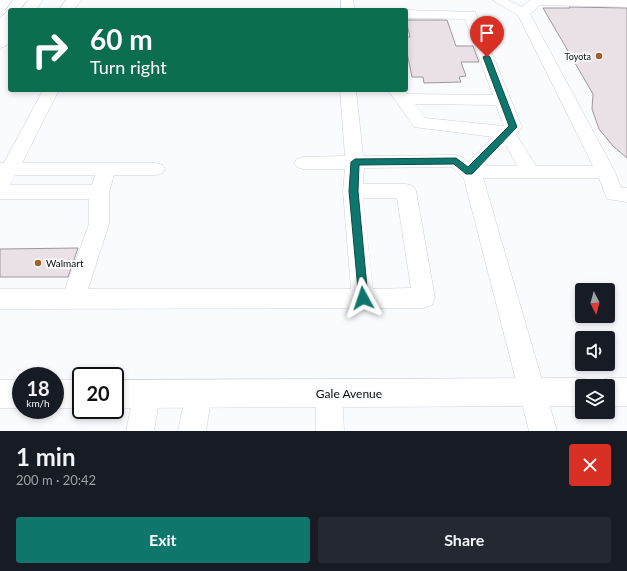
<!DOCTYPE html>
<meta charset="utf-8">
<style>
body{margin:0;font-family:Lato,sans-serif;background:#242831;color:#f1f3f6;height:100vh;display:flex;flex-direction:column;font-size:15px;white-space:nowrap}
*{box-sizing:border-box;margin:0}
p{font-size:13px;color:#9ea1a6}
.icon{flex:none;width:22px;height:22px;fill:none;stroke:currentColor;stroke-width:2;stroke-linecap:round;stroke-linejoin:round}
.map{position:relative;height:431px;overflow:hidden}
.panel{display:flex;flex-direction:column;background:#171b24;flex:1}
.panel>*{flex:none}
.guide{position:absolute;left:8px;top:8px;width:400px;height:84px;border-radius:4px;box-shadow:0 2px 6px #0003;background:#0b6e4f;color:#fff;overflow:hidden}
.needle{width:26px;rotate:174deg}
.controls{position:absolute;left:575px;top:283px;display:grid;gap:8px}
.controls a{display:grid;place-items:center;width:40px;height:40px;border-radius:4px;background:#171b24;box-shadow:0 2px 6px #0003;font-size:20px}
.speed{position:absolute;left:12px;top:367px;display:flex;gap:8px;font-size:20px;font-weight:700;text-align:center}
.speed>*{display:grid;place-content:center;width:52px;height:52px;border-radius:50%;background:#171b24;box-shadow:0 2px 6px #0003;line-height:1}
.speed small{font-size:10px;font-weight:400}
.speed .limit{border:2px solid #111;border-radius:6px;background:#fff;color:#111}
.pin{position:absolute;display:grid;place-items:center;width:34px;height:34px;color:#fff;margin:-41px -17px;border-radius:50% 50% 50% 0;rotate:-45deg;box-shadow:0 0 4px #0007}
.pin .icon{rotate:45deg}
.me{position:absolute;width:44px;margin:-22px;rotate:355deg;stroke-linejoin:round;filter:drop-shadow(0 0 3px #0008)}
.turn{display:flex;align-items:center;gap:14px;height:84px;padding:0 16px;font-size:18px}
.turn .icon{width:52px;height:52px;stroke-width:2.5}
.turn b{display:block;font-size:28px;line-height:34px}
.round{display:grid;place-items:center;flex:none;width:42px;height:42px;border-radius:4px;background:#242831}
.head{display:flex;align-items:center;justify-content:space-between;height:68px;padding:0 16px}
h1{font-size:24px;font-weight:700;line-height:30px}
.button{display:flex;gap:8px;margin-top:auto;padding:8px 16px}
.button a{flex:1;height:46px;border-radius:4px;background:#0f766e;color:#fff;font-size:16px;font-weight:700;line-height:46px;text-align:center}
.button a+a{background:#242831;color:#f1f3f6}
.map>svg:first-child{display:block}
.building{fill:#e9e1e6;stroke:#9e979b}
.lines{fill:none;stroke-linecap:round;stroke-linejoin:round}
.minor-casing{stroke:#cdd0d7;stroke-width:1}
.major-casing{stroke:#cdd0d7;stroke-width:1}
.highway-casing{stroke:#cdd0d7;stroke-width:1}
.minor{fill:#fff;fill-rule:evenodd}
.major{fill:#fff;fill-rule:evenodd}
.highway{fill:#fff;fill-rule:evenodd}
.route{fill:#0f766e;stroke:#0a4d48}
.poi-dot{fill:#a06327;stroke:#fafbfe;stroke-width:1.5}
.labels{text-anchor:middle;dominant-baseline:central;stroke-width:4;stroke-linejoin:round;paint-order:stroke}
.far-poi-label{font-size:9px;fill:#0a0b0e;stroke:#fafbfe;text-anchor:end}
.poi-label{font-size:10px;fill:#0a0b0e;stroke:#fafbfe;text-anchor:start}
.near-street-label{font-size:12px;fill:#0a0b0e;stroke:#fafbfe}
</style>
<div class="map">
<svg width="627" height="431" viewBox="0 0 627 431">
<rect width="100%" height="100%" fill="#fafbfe"/>
<g class="building">
<path d="M569 7 627 8V158L613 146 599 129 592 109 593 94 543 8H570Z"/>
<path d="M406 20H447L456 46H473L479 62H461L466 76 459 77 461 82 424 83 423 77H412L406 48V37H410Z"/>
<path d="M78 248 68 277H0V249Z"/>
</g>
<g class="lines">
<g class="minor-casing">
<g id="minor">
<path d="M66 0H82L73 10H59Z"/>
<path d="M341 0H353L355 10H341Z"/>
<path d="M492 0H508L522 7 530 0H627V7L540 5 530 14 615 172 621 188H627V202L607 199 599 178H483L557 431H529L464 179 452 167 364 168 363 184H406L413 186 416 191 435 298 432 305 424 308 0 309V289H65L89 224V199H0V163H4L43 90H59L22 163H156L163 165 165 169 163 173 156 175H114L109 192V224L88 289H351L343 191 345 169H303L297 167 294 163 297 159 303 157 345 156 340 90H356L363 156 456 155 462 157 468 162 493 137 414 127 388 90H404L407 94 493 95 465 19 406 18V10L475 12 522 127 516 134 536 166H593L518 15ZM415 104 496 105 504 126 425 118ZM506 145 517 166H486ZM15 175H95L92 185H10ZM363 198H397L411 288 373 289Z"/>
<path d="M199 381 208 384 212 393 206 431H178L186 393 190 384Z"/>
<path d="M329 381 338 384 342 393 344 431H316V393L320 384Z"/>
<path d="M147 382 156 385 160 394 154 431H126L134 394 138 385Z"/>
</g>
</g>
<g class="major-casing">
<g id="major">
<path d="M13 0H27L20 10H10V26L5 32 0 34V18L7 11 6 10Z"/>
<path d="M582 378 592 382 594 386H582V406L115 408V380Z"/>
<path d="M608 378H627V406H608V386H596L598 382Z"/>
<rect x="0" y="380" width="21" height="28"/>
<rect x="55" y="380" width="26" height="28"/>
</g>
</g>
<g class="highway-casing">
<g id="highway">
<path d="M28 0H43L36 10H21Z"/>
<path d="M10 27V41L6 46 0 48V34L5 29Z"/>
</g>
</g>
<use href="#minor" class="minor"/>
<use href="#major" class="major"/>
<use href="#highway" class="highway"/>
</g>
<path class="route" d="M487 55 490 57 517 127 472 174H466L454 164 359 165 358 191 368 298 363 302 359 301 349 191 351 162 355 159 456 158 468 167 509 126 483 57Z"/>
<g class="poi-dot">
<circle cx="599" cy="56" r="4"/>
<circle cx="38" cy="263" r="4"/>
</g>
<g class="labels">
<g class="far-poi-label">
<text x="591" y="56">Toyota</text>
</g>
<g class="poi-label">
<text x="46" y="263">Walmart</text>
</g>
<g class="near-street-label">
<text x="349" y="393">Gale Avenue</text>
</g>
</g>
</svg>
<div class="controls">
<a><svg class="needle" viewBox="-14 -14 28 28"><path d="M0-13l5 13h-10z" fill="#e53935"/><path d="M0 13l5-13h-10z" fill="#9ea1a6"/></svg></a>
<a><svg class="icon" aria-label="sound" viewBox="0 0 24 24"><path d="M4 9h4l5-4v14l-5-4H4zM17 9q2 3 0 6"/></svg></a>
<a><svg class="icon" aria-label="layers" viewBox="0 0 24 24"><path d="M12 4l9 5-9 5-9-5zM3 14l9 5 9-5"/></svg></a>
</div>
<div class="speed"><div>18<small>km/h</small></div><div class="limit">20</div></div>
<div class="pin" style="left:487px;top:57px;background:#d93025"><svg class="icon" aria-label="arrive" viewBox="0 0 24 24"><path d="M6 21V4h12l-3 4 3 4H6"/></svg></div>
<svg class="me" style="left:363px;top:298px" viewBox="-20 -20 40 40"><path d="M0-17L14 15 0 8-14 15z" fill="#0f766e" stroke="#fff" stroke-width="4"/></svg>
<div class="guide">
<div class="turn"><svg class="icon" aria-label="right" viewBox="0 0 24 24"><path d="M7 20v-9h11M14 6l5 5-5 5"/></svg><div><b>60 m</b>Turn right</div></div>
</div>
</div>
<section class="panel">
<div class="head"><div><h1>1 min</h1><p>200 m · 20:42</p></div><a class="round" style="background:#d93025;color:#fff"><svg class="icon" aria-label="close" viewBox="0 0 24 24"><path d="M6 6l12 12M18 6L6 18"/></svg></a></div>
<div class="button"><a>Exit</a><a>Share</a></div>
</section>
